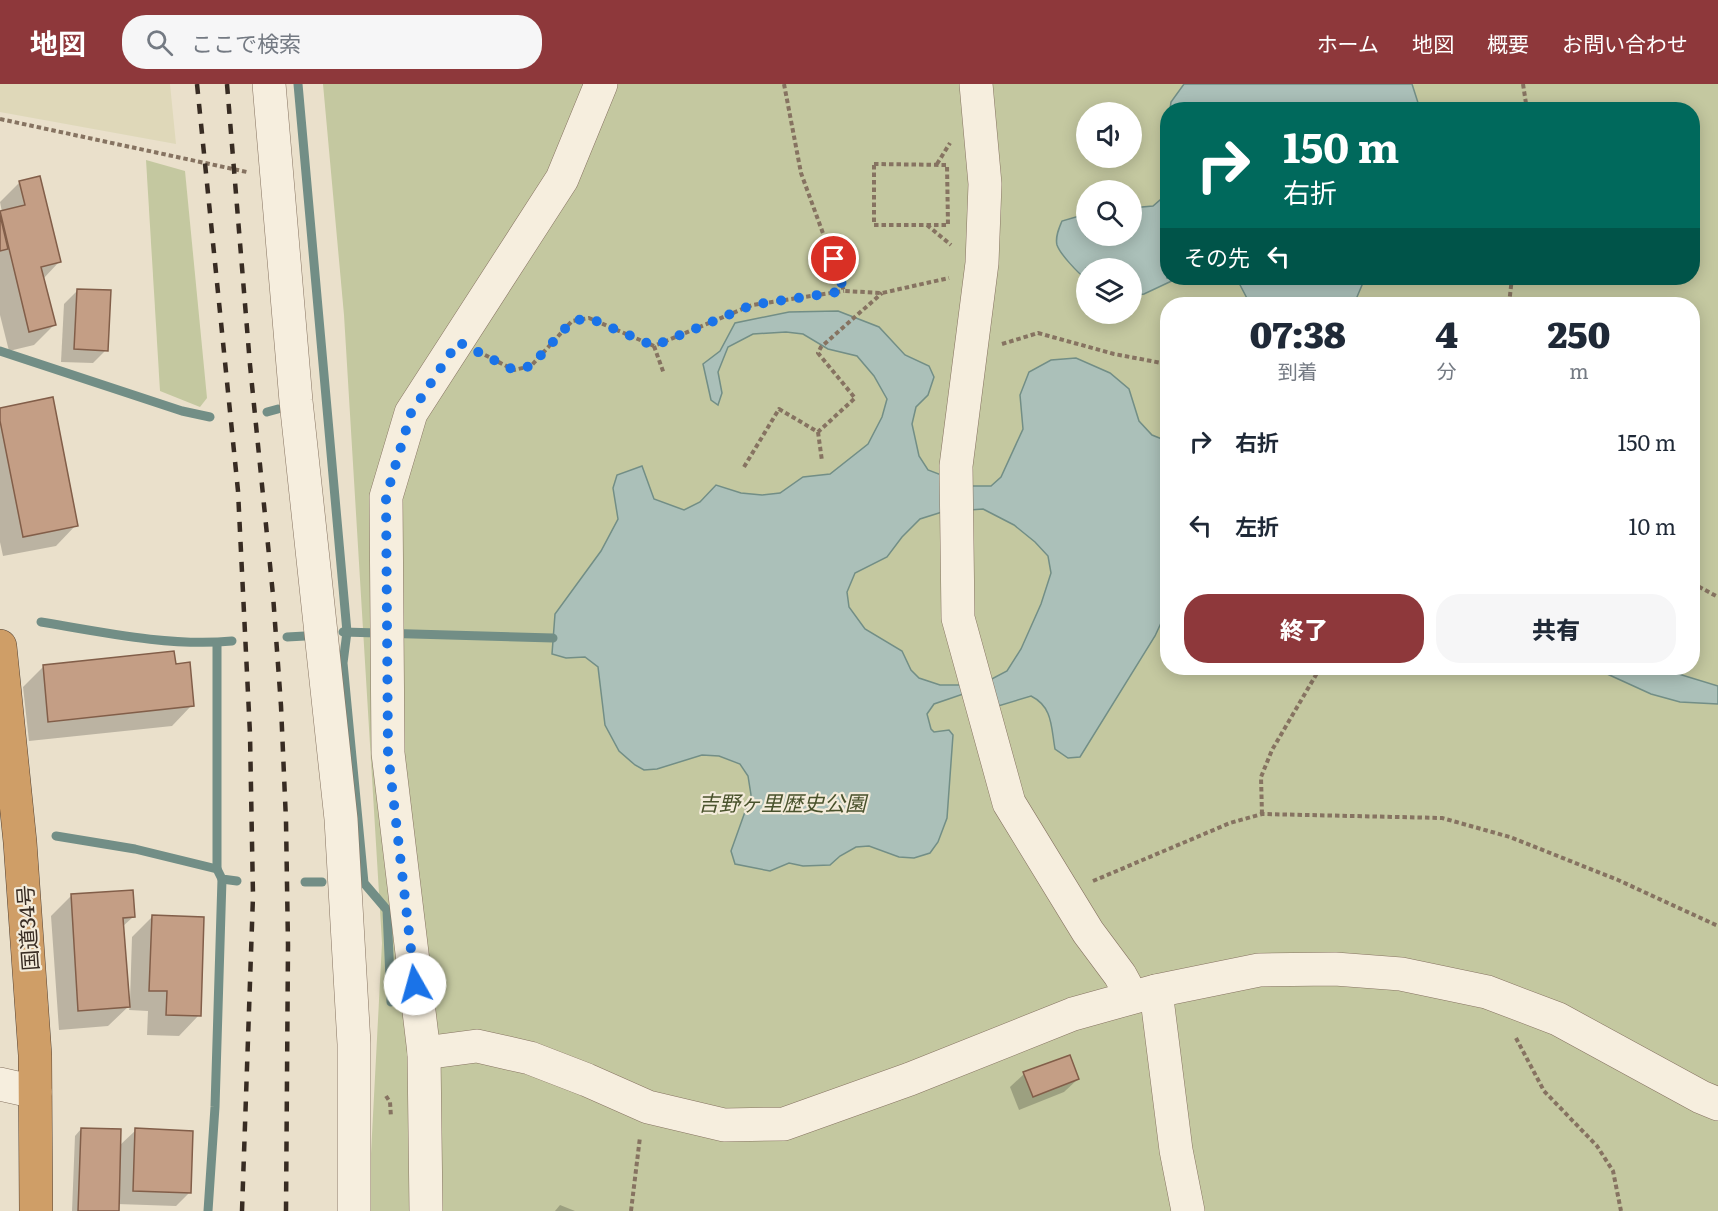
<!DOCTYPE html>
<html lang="ja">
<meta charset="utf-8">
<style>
body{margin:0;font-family:Literata,"Noto Sans JP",serif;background:#f6f6f7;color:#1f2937;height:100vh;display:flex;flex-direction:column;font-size:22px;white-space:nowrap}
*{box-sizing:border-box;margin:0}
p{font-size:20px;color:#747a83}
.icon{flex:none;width:33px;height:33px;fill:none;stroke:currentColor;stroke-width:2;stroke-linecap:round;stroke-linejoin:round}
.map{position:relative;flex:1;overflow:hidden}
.side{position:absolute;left:1160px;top:213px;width:540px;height:378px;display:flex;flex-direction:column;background:#fff;border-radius:24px;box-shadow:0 3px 15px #0003}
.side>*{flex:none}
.banner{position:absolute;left:1160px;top:18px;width:540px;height:183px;border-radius:24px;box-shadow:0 3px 15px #0003;background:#00695c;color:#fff;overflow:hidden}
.buttons{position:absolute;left:1076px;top:18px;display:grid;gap:12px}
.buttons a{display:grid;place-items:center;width:66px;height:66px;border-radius:50%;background:#fff;box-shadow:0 3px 15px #0003;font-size:30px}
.pin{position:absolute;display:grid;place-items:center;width:51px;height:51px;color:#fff;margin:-26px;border:3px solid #fff;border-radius:50%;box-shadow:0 2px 6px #0007}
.me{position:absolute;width:66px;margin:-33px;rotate:353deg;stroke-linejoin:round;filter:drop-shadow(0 0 4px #0008)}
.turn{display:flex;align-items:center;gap:21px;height:126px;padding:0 24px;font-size:27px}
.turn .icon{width:78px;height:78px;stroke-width:2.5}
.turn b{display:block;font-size:42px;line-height:51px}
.then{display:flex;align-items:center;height:57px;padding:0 24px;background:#0003;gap:12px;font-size:22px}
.eta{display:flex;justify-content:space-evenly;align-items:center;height:102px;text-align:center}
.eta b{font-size:36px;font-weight:800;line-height:42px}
.action{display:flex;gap:12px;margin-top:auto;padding:12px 24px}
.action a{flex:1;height:69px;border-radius:24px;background:#8e383b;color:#fff;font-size:24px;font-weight:800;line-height:69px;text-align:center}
.action a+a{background:#f6f6f7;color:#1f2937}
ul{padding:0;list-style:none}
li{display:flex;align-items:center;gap:18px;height:84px;padding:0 24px}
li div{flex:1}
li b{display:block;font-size:22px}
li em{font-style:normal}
header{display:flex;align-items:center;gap:36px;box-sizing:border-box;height:84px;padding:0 30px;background:#8e383b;color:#fff}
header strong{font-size:28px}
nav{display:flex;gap:33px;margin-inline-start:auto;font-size:21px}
.search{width:420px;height:54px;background:#f6f6f7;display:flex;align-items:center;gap:15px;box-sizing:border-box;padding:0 21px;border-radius:24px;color:#747a83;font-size:22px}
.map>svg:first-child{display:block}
.farmland{fill:#dfd8b9}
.green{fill:#c4c8a0;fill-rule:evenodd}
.water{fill:#abc0b9;stroke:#728e86;stroke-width:1.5;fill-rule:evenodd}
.shadow{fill:#0003}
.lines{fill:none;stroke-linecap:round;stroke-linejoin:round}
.stream{stroke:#728e86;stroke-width:9}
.building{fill:#c49e85;stroke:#825e49;stroke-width:1.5}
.minor-casing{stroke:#867361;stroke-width:34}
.highway-casing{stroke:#544234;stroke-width:34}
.path{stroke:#867361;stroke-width:4;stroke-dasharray:4.5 3;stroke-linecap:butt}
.minor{stroke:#f6eede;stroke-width:33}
.highway{stroke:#cf9e67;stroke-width:33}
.rail{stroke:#382c23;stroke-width:4.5;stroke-dasharray:10 10;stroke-linecap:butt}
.route{stroke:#1a73e8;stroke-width:10;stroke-dasharray:0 18}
.labels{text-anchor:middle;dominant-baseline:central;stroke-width:4.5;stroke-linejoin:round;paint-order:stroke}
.park-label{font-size:21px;font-style:italic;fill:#49522c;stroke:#f3ebda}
.street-label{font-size:21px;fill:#382c23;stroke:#f3ebda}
</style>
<header>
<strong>地図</strong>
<div class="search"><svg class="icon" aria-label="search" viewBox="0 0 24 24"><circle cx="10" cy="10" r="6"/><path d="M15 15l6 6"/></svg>ここで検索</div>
<nav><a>ホーム</a><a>地図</a><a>概要</a><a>お問い合わせ</a></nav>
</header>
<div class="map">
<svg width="1718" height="1127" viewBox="0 0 1718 1127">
<rect width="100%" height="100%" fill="#eae0cb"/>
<path class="farmland" d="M0 0H170L176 60 0 28Z"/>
<g class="green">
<path d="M323 0H1718V1127H368L382 859 344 231ZM1167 26H1692V194H1167ZM1086 28H1131V74H1086ZM1086 106H1131V152H1086ZM1086 184H1131V230H1086ZM1167 220H1692V584H1167Z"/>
<path d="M146 76 185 87 207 314 200 323 160 307Z"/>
</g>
<g class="water">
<path d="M1184 0H1412L1420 25H1170L1171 18Z"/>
<path d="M1167 110V194H1178L1144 210 1131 212V184H1086V195C1078 189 1060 170 1057 161 1055 153 1059 144 1062 137L1086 130V152H1131V124L1153 122Z"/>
<path d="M1224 194H1365L1354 220H1250L1239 199Z"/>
<path d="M838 227 879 243 905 271 929 282 934 293 928 311 916 323 912 340 919 372 928 386 970 402H991L1001 393 1023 345 1020 311 1029 288 1051 276 1076 274 1110 289 1129 305 1139 337 1152 351 1167 357V526L1155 552 1080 673 1068 674 1055 665C1051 643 1053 623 1031 612L995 623 966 609 934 620 927 630 931 645 934 648 949 646 953 651 947 734 938 758 930 769 914 774 899 773 869 762 856 763 840 772 830 781 803 782 789 779 770 787 735 780 731 767 751 711 748 692 740 680 719 672 702 671 657 685 644 686 635 681 619 667 605 641 598 583 585 573 566 574 552 570 555 530 601 467 618 435 613 404 617 391 642 382 654 415 684 426 700 418 716 401 741 409 762 411 780 409 803 393 830 390 868 360 882 333 887 315 874 292 857 272 828 265 803 250 786 248 753 250 728 263 718 288 722 309 718 321 711 316 703 280 720 267 735 239 789 228ZM983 425 1014 441 1035 458 1048 472 1051 489 1041 520 1021 565 1007 587 988 597 962 601H940L919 594 911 586 902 567 865 545 849 523 847 508 855 489 887 473 902 453 920 435 942 428Z"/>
<path d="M1594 584H1659L1718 602V620L1680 618 1651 610Z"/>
</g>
<g class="shadow">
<path d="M20 98 59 178 43 195 54 241 34 261 9 267 0 231V129L2 128 0 118Z"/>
<path d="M78 206 106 266 93 279 61 278 64 220Z"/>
<path d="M0 325 76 441 56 462 3 472 0 458Z"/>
<path d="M174 581 192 621 172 642 29 657 23 603 43 583Z"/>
<path d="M71 812 133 833 122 843 128 916H130L132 853 152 833 199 931 179 952 147 951 148 927 129 926 130 921 108 942 59 946 51 832Z"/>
<path d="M1024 990 1078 995 1064 1008 1019 1026 1010 1003Z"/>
<path d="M81 1045 119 1062 136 1046 189 1109 176 1122 117 1120V1127H72L75 1052Z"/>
<path d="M560 1121 575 1127H555Z"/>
</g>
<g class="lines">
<g class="stream">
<path d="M298 0 347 548 343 579 364 799 387 826 391 918"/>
<path d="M0 267 182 327 210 333"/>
<path d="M267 328 278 325"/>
<path d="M41 538C101 548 171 563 232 557"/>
<path d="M343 548 553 554"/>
<path d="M287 553 305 552"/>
<path d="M56 752 135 765 217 785 222 795 237 797"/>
<path d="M217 785V559"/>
<path d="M305 798H322"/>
<path d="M208 1127 215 1023 222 795"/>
</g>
</g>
<g class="building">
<path d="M40 92 61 178 41 183 56 241 29 248 0 127 25 121 19 97Z"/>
<path d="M0 131 8 165 0 167Z"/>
<path d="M77 205 111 206 108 267 74 265Z"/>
<path d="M53 313 78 442 23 453 0 337V324Z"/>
<path d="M174 567 176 580 190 578 194 622 48 638 43 581Z"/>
<path d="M133 806 135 833 123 834 130 923 78 927 71 810Z"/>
<path d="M152 831 204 833 201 932 166 931 167 907H149Z"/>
<path d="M1070 971 1079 995 1033 1013 1023 988Z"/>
<path d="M81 1044 121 1045 119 1127H78Z"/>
<path d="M135 1044 193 1047 191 1109 133 1107Z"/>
</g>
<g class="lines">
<g class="minor-casing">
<g id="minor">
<path d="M269 0 296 317 341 735 354 960V1127"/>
<path d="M976 0 985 100 982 179 956 382 958 534 1009 719 1088 848 1120 891 1132 913"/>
<path d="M1156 907 1176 1066 1188 1127"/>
<path d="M424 969 477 962 530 974 587 996 648 1023 724 1041 784 1040 910 995 1073 930 1156 907 1259 886 1335 885 1401 890 1487 908 1558 935 1701 1013 1718 1020"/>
<path d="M0 1000 35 1008"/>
<path d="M426 1127 424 969 388 669 386 413 411 329 562 95 601 0"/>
</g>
</g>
<g class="highway-casing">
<path id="highway" d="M0 562 20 758 35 971 36 1127"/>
</g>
<g class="path">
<path d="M784 0 801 89 844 207 882 209 949 194"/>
<path d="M1523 0 1527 26"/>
<path d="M0 35 247 88"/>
<path d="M874 80 947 81 948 141H874Z"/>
<path d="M937 80 950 59"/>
<path d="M927 141 951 161"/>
<path d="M1509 220 1512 194"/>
<path d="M1002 260 1038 249 1114 270 1167 280"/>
<path d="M654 262 664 290"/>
<path d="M485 271 514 286 531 282 572 237 589 234 654 262 752 221 844 207"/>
<path d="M818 348 822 377"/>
<path d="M744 383 779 325 818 348 855 314 818 269 821 263 882 209"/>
<path d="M1692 499 1718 513"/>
<path d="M1262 730 1261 693 1272 666 1320 584"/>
<path d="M1093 797 1230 739 1262 730 1442 734 1510 753 1618 796 1718 842"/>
<path d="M1516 954 1544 1007 1597 1062 1613 1087 1621 1127"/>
<path d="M386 1012 390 1018 391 1033"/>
<path d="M631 1127 640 1053"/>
</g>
<use href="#minor" class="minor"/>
<use href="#highway" class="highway"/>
<g class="rail">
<path d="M197 0 238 407 250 650 253 812 242 1127"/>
<path d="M227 0 250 281 273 511 281 622 286 737 288 861 286 1127"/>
</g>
</g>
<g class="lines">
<path class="route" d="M415 900 388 669 386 413 411 329 458 258 514 286 531 282 572 237 589 234 654 262 752 221 844 207 834 175"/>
</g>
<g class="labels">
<g class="park-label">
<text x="782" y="717">吉野ヶ里歴史公園</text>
</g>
<g class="street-label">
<text transform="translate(26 844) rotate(-94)">国道34号</text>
</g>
</g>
</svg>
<div class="buttons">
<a><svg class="icon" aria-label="sound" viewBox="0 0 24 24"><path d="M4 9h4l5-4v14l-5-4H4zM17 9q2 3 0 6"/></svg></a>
<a><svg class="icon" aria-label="search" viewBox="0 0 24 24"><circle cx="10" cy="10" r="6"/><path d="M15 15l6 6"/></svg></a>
<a><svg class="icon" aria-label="layers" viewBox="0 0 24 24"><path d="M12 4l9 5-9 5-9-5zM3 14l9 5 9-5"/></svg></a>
</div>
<div class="pin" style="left:834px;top:175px;background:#d93025"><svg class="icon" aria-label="arrive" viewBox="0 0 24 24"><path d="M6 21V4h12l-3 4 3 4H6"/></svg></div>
<svg class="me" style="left:415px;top:900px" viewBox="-20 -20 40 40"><circle r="19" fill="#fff"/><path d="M0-13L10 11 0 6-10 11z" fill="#1a73e8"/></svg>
<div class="banner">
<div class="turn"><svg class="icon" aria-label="right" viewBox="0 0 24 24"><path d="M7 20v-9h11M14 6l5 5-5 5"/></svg><div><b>150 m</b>右折</div></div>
<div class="then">その先<svg class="icon" aria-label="left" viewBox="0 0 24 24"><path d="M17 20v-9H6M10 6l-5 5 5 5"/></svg></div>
</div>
<section class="side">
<div class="eta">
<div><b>07:38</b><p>到着</p></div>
<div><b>4</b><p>分</p></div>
<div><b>250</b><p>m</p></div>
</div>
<ul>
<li><svg class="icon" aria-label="right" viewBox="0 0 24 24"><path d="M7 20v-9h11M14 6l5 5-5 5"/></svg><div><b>右折</b></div><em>150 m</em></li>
<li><svg class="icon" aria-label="left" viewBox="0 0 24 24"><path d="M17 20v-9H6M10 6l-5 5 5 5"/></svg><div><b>左折</b></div><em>10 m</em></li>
</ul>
<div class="action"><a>終了</a><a>共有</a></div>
</section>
</div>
